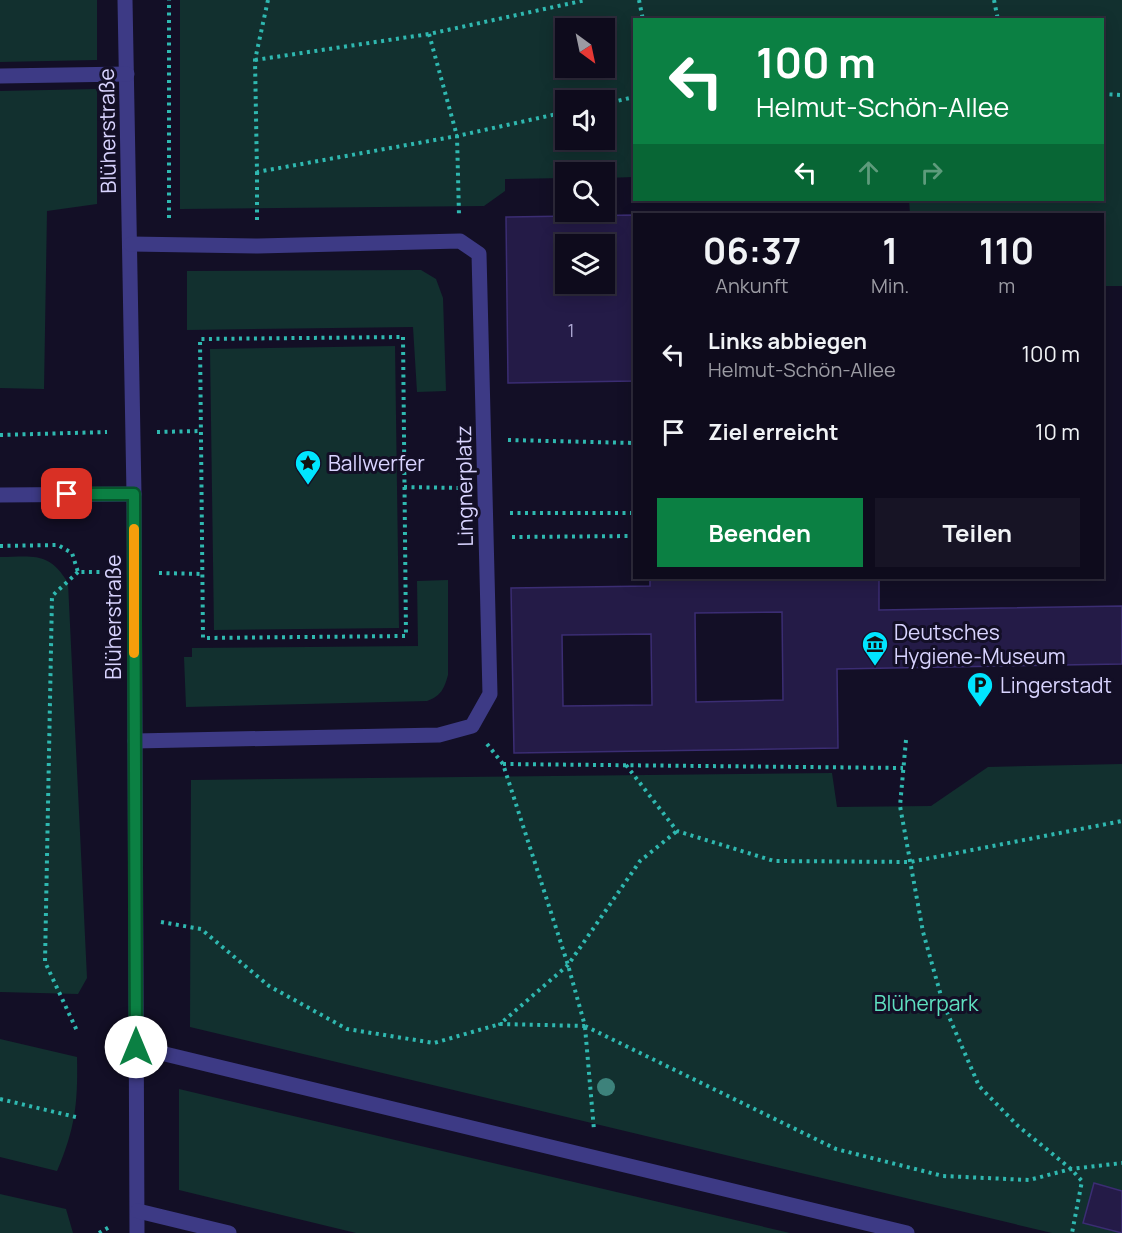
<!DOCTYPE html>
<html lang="de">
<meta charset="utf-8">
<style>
body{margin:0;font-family:Manrope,sans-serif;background:#171425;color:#f1f3f6;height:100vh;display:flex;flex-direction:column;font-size:22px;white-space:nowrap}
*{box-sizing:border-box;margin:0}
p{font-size:20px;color:#9b9ba3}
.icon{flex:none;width:33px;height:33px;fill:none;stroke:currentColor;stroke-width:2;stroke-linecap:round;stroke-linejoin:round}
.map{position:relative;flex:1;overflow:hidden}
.panel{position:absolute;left:633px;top:213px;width:471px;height:366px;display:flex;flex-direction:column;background:#0e0b1c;border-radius:0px;box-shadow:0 3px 15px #0003,0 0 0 2px #2e2b3b}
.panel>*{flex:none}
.banner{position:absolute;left:633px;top:18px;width:471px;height:183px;border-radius:0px;box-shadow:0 3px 15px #0003,0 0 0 2px #2e2b3b;background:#0b8043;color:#fff;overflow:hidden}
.needle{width:39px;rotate:147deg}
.controls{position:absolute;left:555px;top:18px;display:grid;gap:12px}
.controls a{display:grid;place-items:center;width:60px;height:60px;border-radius:0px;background:#0e0b1c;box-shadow:0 3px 15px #0003,0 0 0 2px #2e2b3b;font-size:30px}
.pin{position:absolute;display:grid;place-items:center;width:51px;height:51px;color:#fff;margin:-26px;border-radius:12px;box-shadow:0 3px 9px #0006}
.me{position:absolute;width:66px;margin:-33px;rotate:0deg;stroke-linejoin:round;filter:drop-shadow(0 0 4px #0008)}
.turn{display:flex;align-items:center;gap:21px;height:126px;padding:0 24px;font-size:27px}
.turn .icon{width:78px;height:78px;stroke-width:2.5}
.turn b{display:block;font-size:42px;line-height:51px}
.lanes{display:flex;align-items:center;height:57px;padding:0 24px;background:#0003;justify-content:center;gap:30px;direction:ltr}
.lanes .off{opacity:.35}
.eta{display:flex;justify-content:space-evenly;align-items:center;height:102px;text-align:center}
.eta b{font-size:36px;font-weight:700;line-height:42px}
.primary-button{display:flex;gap:12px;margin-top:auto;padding:12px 24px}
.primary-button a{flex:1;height:69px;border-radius:0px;background:#0b8043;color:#fff;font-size:24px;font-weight:700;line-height:69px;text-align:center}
.primary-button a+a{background:#171425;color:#f1f3f6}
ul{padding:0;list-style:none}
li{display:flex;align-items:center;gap:18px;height:78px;padding:0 24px}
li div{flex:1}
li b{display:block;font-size:22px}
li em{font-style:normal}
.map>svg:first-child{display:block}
.green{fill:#12302f;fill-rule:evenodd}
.building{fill:#241b47;stroke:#3b2d73;stroke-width:1.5;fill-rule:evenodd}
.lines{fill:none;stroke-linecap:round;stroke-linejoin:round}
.path{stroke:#2fb8b0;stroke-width:4;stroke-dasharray:3 4.5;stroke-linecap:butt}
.minor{stroke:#3d3a85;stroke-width:15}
.tree{fill:#3d827b}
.route-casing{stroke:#07532c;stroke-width:15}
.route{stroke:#0b8043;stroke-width:10}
.slow{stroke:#f59e0b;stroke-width:10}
.labels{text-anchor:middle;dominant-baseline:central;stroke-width:6;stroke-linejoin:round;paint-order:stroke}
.number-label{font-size:18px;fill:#aca6d1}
.street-label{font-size:21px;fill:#d9d4ff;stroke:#130f26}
.poi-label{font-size:21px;fill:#d9d4ff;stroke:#130f26;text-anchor:start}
.park-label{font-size:21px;fill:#5fe0c0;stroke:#130f26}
</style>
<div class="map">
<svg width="1122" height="1233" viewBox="0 0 1122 1233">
<rect width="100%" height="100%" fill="#130f26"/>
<g class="green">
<path d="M0 0H97V60L0 62Z"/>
<path d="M180 0H1122V286H1103L1102 214H910L909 200H1102V20H634V177L605 178 604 172H566L565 178 505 179V191L484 206 180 209ZM604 28V68H566V28ZM604 100V140H566V100Z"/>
<path d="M97 89V204L47 211 44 389 0 388V91Z"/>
<path d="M421 270 436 279 443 298 446 391 417 392 413 327 187 330V271Z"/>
<path d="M395 346 399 628 214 630 210 349Z"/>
<path d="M0 557C33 557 49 551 68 583L87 978 78 994 0 992Z"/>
<path d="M448 580V675C444 689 441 696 427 701L186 707 184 657H192V648L418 646 417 581Z"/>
<path d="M1122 764V1233H1052L190 1027 191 780 832 773 837 807 931 806 988 767Z"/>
<path d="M0 1039 77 1057C78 1104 75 1128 57 1171L0 1157Z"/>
<path d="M179 1089 790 1233H356L179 1190Z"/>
<path d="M0 1194 66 1209 73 1233H0Z"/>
</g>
<g class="building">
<path d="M634 215V381L508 383 506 217ZM566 244H604V284H566Z"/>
<path d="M650 578H879V610L1122 606V664L837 669 838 748 514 753 511 588 650 586ZM782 612 783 700 696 702 695 613ZM651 634 652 705 563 706 562 635Z"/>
<path d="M1094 1183 1122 1191V1233L1083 1223Z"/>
</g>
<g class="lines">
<g class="path">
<path d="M268 0 255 60 257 172 457 136 566 112"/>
<path d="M639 0 643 20"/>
<path d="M994 0 998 20"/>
<path d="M429 34 457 136 459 215"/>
<path d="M255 60 429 34 586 0"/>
<path d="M1102 94 1122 95"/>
<path d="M604 104 634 97"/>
<path d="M257 172V220"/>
<path d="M169 218V0"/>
<path d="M403 337 406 636 203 638 200 339Z"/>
<path d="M157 432 201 431"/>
<path d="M0 435 107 432"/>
<path d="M508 440 634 443"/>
<path d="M404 487 461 488"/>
<path d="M510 513H634"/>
<path d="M512 537 634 536"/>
<path d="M0 546 58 545 72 553 78 572H109"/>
<path d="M78 572 52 596 45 962 78 1033"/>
<path d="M159 573 202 574"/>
<path d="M906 740 900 806 923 932 943 1003 979 1086 1018 1126 1071 1169 1082 1181 1072 1233"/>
<path d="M487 744 503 764 568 965 585 1026 500 1024 568 965 640 861 677 831"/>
<path d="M503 764 903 768"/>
<path d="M626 765 677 831 774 861 910 862 1122 821"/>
<path d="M161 922 201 929 269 986 347 1029 434 1043 500 1024"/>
<path d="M585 1026 836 1149 943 1176 1029 1180 1071 1169 1122 1163"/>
<path d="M585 1027 594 1130"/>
<path d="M0 1099 80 1118"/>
<path d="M99 1233 111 1226"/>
</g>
<g class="minor">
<path d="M125 0 134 494 137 1233"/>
<path d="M0 76 127 74"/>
<path d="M131 244 258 246 460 241 479 254 490 694 472 726 439 735 135 741"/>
<path d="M0 495 134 494"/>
<path d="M136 1047 907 1233"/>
<path d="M138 1211 229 1233"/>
</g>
</g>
<circle class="tree" cx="606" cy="1087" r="9"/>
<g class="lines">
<g class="route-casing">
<path id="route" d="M67 494H134L136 1047"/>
</g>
<use href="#route" class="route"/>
<path class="slow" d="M134 529V653"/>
</g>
<defs>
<g id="sight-pin" transform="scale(1.35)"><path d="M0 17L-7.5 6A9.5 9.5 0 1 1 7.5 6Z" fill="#00e5ff" stroke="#130f26"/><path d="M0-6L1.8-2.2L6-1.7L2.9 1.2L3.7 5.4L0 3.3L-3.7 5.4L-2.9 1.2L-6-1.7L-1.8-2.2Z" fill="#111"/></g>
<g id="museum-pin" transform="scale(1.35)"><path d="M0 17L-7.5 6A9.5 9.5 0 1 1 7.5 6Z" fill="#00e5ff" stroke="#130f26"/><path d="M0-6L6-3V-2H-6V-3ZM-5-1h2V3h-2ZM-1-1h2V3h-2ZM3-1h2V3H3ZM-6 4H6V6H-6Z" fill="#111"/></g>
<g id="parking-pin" transform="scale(1.35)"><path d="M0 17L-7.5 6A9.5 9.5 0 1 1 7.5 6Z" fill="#00e5ff" stroke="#130f26"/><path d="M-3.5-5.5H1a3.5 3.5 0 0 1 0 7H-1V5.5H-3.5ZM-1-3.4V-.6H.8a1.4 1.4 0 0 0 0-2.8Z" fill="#111"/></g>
</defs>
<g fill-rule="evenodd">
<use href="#sight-pin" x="308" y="463"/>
<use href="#museum-pin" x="875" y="644"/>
<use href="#parking-pin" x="980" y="685"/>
</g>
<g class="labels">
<g class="number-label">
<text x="571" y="330">1</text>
</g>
<g class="street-label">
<text transform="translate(107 131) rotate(-91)">Blüherstraße</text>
<text transform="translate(464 486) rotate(-91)">Lingnerplatz</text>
<text transform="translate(113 617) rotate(-90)">Blüherstraße</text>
</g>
<g class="poi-label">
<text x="328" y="463">Ballwerfer</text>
<text x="894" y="632">Deutsches<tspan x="894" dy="24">Hygiene-Museum</tspan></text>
<text x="1000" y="685">Lingerstadt</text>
</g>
<g class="park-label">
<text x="926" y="1003">Blüherpark</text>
</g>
</g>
</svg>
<div class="controls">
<a><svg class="needle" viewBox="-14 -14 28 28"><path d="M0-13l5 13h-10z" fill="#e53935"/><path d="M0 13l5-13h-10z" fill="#9b9ba3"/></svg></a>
<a><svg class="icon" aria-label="sound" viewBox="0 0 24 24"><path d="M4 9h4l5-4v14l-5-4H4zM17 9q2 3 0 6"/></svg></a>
<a><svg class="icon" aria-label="search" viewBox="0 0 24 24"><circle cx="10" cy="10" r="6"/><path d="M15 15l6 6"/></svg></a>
<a><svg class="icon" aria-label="layers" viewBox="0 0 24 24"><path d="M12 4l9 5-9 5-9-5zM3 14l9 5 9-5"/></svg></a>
</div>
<div class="pin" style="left:67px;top:494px;background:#d93025"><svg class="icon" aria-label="arrive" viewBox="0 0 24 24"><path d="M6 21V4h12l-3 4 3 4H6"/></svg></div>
<svg class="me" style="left:136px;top:1047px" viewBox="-20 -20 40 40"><circle r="19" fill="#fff"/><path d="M0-13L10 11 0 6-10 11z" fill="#0b8043"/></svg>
<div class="banner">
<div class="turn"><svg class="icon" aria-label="left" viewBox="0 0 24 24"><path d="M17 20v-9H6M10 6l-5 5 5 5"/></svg><div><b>100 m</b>Helmut-Schön-Allee</div></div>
<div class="lanes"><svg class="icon" aria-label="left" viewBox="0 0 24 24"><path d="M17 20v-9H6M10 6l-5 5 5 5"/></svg><svg class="icon off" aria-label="ahead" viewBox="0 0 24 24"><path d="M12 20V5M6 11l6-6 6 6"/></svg><svg class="icon off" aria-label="right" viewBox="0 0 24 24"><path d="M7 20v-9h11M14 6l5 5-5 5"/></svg></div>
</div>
<section class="panel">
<div class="eta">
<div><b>06:37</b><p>Ankunft</p></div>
<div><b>1</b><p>Min.</p></div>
<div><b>110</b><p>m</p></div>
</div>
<ul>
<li><svg class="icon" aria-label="left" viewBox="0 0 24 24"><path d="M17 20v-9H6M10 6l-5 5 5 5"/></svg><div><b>Links abbiegen</b><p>Helmut-Schön-Allee</p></div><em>100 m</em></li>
<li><svg class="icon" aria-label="arrive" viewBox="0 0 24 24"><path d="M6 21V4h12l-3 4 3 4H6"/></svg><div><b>Ziel erreicht</b></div><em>10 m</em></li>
</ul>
<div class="primary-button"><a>Beenden</a><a>Teilen</a></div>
</section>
</div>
